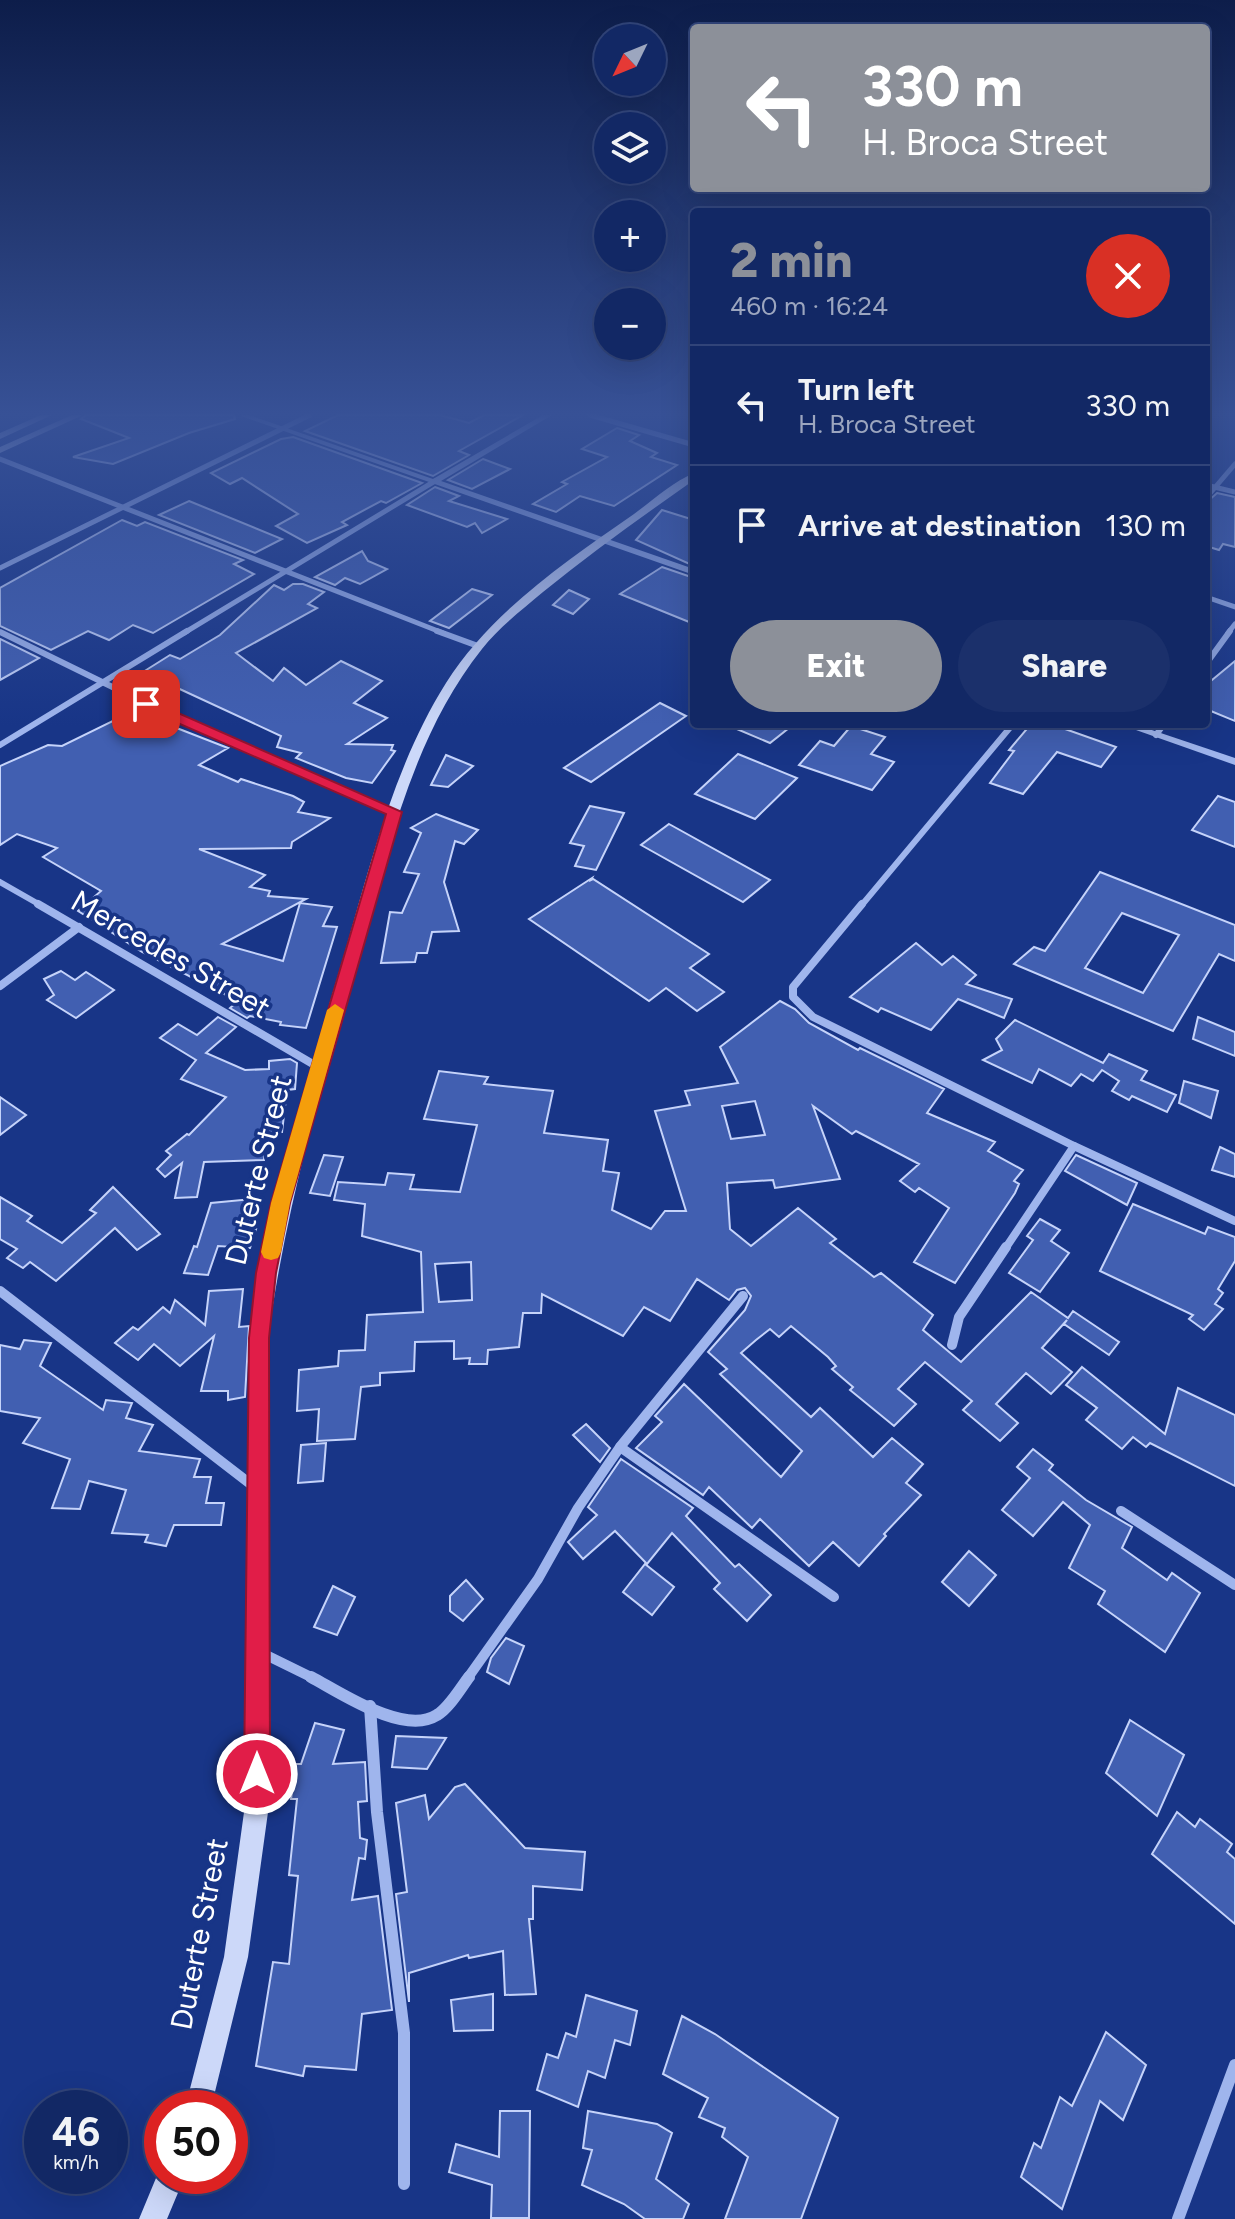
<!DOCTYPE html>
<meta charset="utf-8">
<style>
body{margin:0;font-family:Figtree,sans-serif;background:#1b306b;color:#f1f3f6;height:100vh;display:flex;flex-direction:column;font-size:30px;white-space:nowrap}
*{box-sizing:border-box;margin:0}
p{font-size:26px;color:#9ca6bf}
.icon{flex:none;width:44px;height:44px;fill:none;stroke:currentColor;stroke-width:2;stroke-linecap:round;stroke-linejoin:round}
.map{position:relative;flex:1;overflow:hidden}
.side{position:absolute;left:690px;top:208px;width:520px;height:520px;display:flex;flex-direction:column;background:#122865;border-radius:8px;box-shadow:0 8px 32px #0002,0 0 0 2px #314479}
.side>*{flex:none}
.guide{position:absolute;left:690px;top:24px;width:520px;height:168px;border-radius:8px;box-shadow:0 8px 32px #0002,0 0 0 2px #314479;background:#8c9099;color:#fff;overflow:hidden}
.needle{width:52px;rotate:227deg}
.buttons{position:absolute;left:594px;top:24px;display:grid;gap:16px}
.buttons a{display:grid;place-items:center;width:72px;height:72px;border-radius:50%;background:#122865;box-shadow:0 8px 32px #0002,0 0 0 2px #314479;font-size:40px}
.speed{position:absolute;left:24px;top:2090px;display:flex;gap:16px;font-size:40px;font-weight:700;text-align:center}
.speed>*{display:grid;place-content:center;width:104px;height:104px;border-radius:50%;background:#122865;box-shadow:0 8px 32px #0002,0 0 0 2px #314479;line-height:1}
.speed small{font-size:20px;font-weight:400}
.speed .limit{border:12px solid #d22;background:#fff;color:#111}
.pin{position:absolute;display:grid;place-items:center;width:68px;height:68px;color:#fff;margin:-34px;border-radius:16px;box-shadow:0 4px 12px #0006}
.me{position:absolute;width:88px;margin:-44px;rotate:0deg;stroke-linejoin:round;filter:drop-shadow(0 0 6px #0008)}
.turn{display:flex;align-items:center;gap:28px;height:168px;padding:0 40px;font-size:36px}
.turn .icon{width:104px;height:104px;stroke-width:2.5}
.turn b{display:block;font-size:56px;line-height:68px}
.round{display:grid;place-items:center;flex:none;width:84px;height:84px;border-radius:42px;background:#1b306b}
.headline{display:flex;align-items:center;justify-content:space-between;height:136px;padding:0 40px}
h1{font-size:48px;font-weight:800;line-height:60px;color:#8c9099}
.button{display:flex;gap:16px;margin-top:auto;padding:16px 40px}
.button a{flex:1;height:92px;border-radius:48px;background:#8c9099;color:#fff;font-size:32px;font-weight:800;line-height:92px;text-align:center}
.button a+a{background:#1b306b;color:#f1f3f6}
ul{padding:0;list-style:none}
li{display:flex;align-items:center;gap:24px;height:120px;padding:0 40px;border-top:2px solid #314479}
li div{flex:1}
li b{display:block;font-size:30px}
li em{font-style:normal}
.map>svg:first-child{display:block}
.building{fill:#415fb1;stroke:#c5d3fa;stroke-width:2;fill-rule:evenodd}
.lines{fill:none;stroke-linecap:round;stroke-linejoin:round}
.minor-far4{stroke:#9fb5ed;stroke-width:5}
.minor-far3{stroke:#9fb5ed;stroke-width:6}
.minor-far2{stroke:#9fb5ed;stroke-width:8}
.minor-far1{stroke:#9fb5ed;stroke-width:10}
.minor{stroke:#9fb5ed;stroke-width:12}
.tertiary{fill:#9fb5ed;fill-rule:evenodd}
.secondary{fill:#ccd8f9;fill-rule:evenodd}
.route{fill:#e11d48;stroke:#92132f;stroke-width:2}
.slow{fill:#f59e0b}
.labels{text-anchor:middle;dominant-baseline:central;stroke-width:7;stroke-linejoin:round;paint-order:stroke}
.street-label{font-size:30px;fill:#fff;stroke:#183587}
</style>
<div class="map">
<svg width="1235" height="2219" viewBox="0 0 1235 2219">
<rect width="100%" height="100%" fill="#183587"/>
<g class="building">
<path d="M86 415H234L235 419 189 433 113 464 73 457 129 438 81 419Z"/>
<path d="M338 415H440L469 423 484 415H523L459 451 469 455 433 476 305 431Z"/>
<path d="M617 428 639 435 630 441 657 453 651 457 677 465 614 506 580 496 556 512 533 504 567 484 562 482 607 457 582 449Z"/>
<path d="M293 437 422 483 386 503 381 501 342 522 347 525 307 543 276 526 298 514 242 478 230 484 211 473 281 439Z"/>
<path d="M483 459 510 469 472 489 448 480Z"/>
<path d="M435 487 459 496 449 501 507 519 482 533 475 523 467 527 407 505Z"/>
<path d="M1217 493 1235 497V547L1223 544 1219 550 1206 546V503Z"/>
<path d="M189 501 282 539 255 553 159 515Z"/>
<path d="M662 510 694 520V566L636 540Z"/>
<path d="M122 520 137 526 145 522 243 560 234 564 254 574 153 633 133 625 109 640 88 631 51 650 0 626V588Z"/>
<path d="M362 551 368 561 387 569 360 584 345 578 335 585 315 577Z"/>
<path d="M662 567 694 578V624L620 594Z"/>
<path d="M293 584H303L324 592 308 604 317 608 236 653 273 681 284 668 306 685 341 661 382 681 354 703 387 718 347 744 393 745 391 750 395 751 372 783 346 778 296 758 301 753 277 747 281 736 143 672 170 655 180 659 220 635 274 585 284 590Z"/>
<path d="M472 589 492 595 449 628 430 621Z"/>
<path d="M569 590 589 599 573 614 553 605Z"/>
<path d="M0 639 39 658 0 680Z"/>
<path d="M1235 661V721L1206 709V685Z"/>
<path d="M660 703 686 716 591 782 564 768Z"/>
<path d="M133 711 228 748 199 765 238 782 241 779 293 796 304 802 298 812 330 818 292 842 291 848 199 849 265 875 250 887 270 891 268 896 306 899 222 944 283 961 300 903 332 907 323 926 337 927 306 1028 280 1025 281 1022 250 1016 247 1018 230 1008 238 1001 142 952 78 911 101 891 43 857 57 848 17 834 0 845V766L48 745 62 746Z"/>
<path d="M725 724H794L770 743Z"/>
<path d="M1031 724H1051L1116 747 1101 767 1057 752 1023 794 990 783 1014 751 1009 750Z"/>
<path d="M851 726 885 737 871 754 894 762 872 790 799 765 820 741 834 746Z"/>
<path d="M738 754 797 778 755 819 695 794Z"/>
<path d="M446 755 473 766 448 787 431 785Z"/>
<path d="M1218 796 1235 802V847L1192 830Z"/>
<path d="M590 806 624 813 596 870 575 866 584 846 570 843Z"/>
<path d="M436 814 478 830 464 844 455 841 444 882 459 931 432 932 427 953H417L415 962 381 963 390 912 402 913 419 874 404 872 421 833 411 828Z"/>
<path d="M669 824 770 880 743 902 641 845Z"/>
<path d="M1100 872 1235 925V961L1219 954 1173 1031 1014 964 1034 947 1045 951ZM1122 913 1179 935 1143 993 1085 968Z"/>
<path d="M592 878 591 880 593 879 709 954 690 968 724 992 697 1011 666 988 649 1001 529 919Z"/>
<path d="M916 943 942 965 953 956 976 975 966 984 1012 999 1004 1018 958 999 931 1030 881 1008 878 1012 850 997Z"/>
<path d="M61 971 75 980 86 972 114 990 76 1018 47 1000 54 995 44 979Z"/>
<path d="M780 1001 795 1009 809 1023 858 1050 860 1048 944 1089 927 1113 995 1142 988 1151 1023 1170 1014 1181 1019 1184 1015 1193 955 1283 914 1262 949 1208 919 1188 915 1192 900 1181 919 1164 856 1131 852 1134 813 1106 840 1179 775 1188 773 1180 727 1183 730 1229 751 1246 798 1208 836 1239 830 1243 874 1277 881 1273 933 1315 923 1330 961 1362 1031 1292 1068 1318 1073 1311 1119 1342 1109 1355 1064 1324 1067 1320 1042 1348 1072 1372 1051 1394 1026 1373 996 1404 1018 1423 1000 1441 963 1410 972 1401 925 1362 898 1389 916 1404 894 1426 850 1390 853 1387 832 1369 836 1366 828 1357 791 1326 779 1337 770 1329 756 1340 741 1353 811 1417 820 1408 873 1457 892 1438 923 1464 906 1483 921 1495 884 1534 886 1536 859 1566 833 1542 809 1566 760 1519 752 1528 709 1487 703 1495 636 1448 662 1422 655 1416 684 1384 781 1477 802 1451 720 1374 727 1369 708 1352 745 1310 751 1296 745 1288 737 1290 729 1300 697 1279 670 1321 644 1307 623 1336 542 1294 541 1313H523L519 1347 488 1350 487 1364H469L470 1358 454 1359V1341L415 1342 414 1371 380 1373V1385L361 1387 355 1439 317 1441 319 1409 297 1411 299 1370 338 1366 339 1351 365 1350 367 1315 423 1312 421 1252 362 1236 365 1204 334 1200 338 1182 385 1185 388 1173 414 1175 410 1189 460 1192 477 1125 424 1119 439 1071 488 1077 484 1084 553 1091 544 1133 608 1140 603 1171 619 1173 612 1210 651 1229 665 1211H686L655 1111 690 1105 685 1091 738 1083 720 1047ZM755 1101 765 1135 731 1139 722 1106ZM471 1262 472 1300 439 1302 435 1264Z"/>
<path d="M218 1017 236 1027 206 1053 245 1070 269 1069V1061L290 1059 297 1063 295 1089 287 1090 282 1132 268 1133 264 1160 204 1162 197 1197 175 1198 182 1163 165 1177 157 1169 171 1155 166 1151 187 1134 189 1135 226 1097 181 1079 196 1060 160 1038 178 1024 197 1035Z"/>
<path d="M1198 1017 1235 1032V1056L1193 1039Z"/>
<path d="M1015 1020 1103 1063 1109 1054 1147 1071 1141 1080 1176 1095 1167 1112 1132 1096 1129 1100 1112 1091 1119 1081 1102 1070 1093 1081 1081 1074 1071 1086 1039 1069 1032 1083 983 1060 1002 1050 996 1039Z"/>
<path d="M1184 1081 1218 1091 1211 1118 1179 1103Z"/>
<path d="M0 1097 26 1115 0 1135Z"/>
<path d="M1220 1147 1235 1154V1177L1212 1170Z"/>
<path d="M324 1155 343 1157 330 1196 310 1193Z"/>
<path d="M1076 1155 1137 1183 1127 1205 1065 1171Z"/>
<path d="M113 1187 160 1234 137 1250 115 1228 56 1281 30 1262 23 1268 7 1258 17 1249 0 1239V1197L32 1216 27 1221 62 1243 96 1213 90 1210Z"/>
<path d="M252 1199 249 1228 256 1229 250 1248 218 1246 208 1275 184 1273 194 1246 197 1247 211 1203Z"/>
<path d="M1133 1204 1205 1234 1208 1227 1235 1237V1261L1218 1289 1223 1293 1215 1304 1223 1309 1204 1330 1189 1319 1193 1315 1100 1271Z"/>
<path d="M1040 1219 1060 1230 1051 1241 1069 1253 1040 1292 1009 1273 1033 1240 1027 1236Z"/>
<path d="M243 1289 239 1327 249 1326 245 1397 228 1400V1391H201L214 1336 180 1366 154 1344 138 1360 115 1343 133 1327 138 1330 163 1307 170 1313 175 1300 205 1325 209 1291Z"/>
<path d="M24 1340 51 1343 40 1366 103 1410 106 1400 132 1403 126 1418 153 1425 139 1451 200 1459 194 1477H211L206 1503H224L221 1525H174L166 1546 145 1542 148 1535 112 1533 126 1490 89 1481 80 1509 52 1508 70 1459 23 1443 40 1418 0 1411V1345L20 1349Z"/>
<path d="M1082 1367 1165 1434 1178 1388 1235 1415V1486L1150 1443 1146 1447 1133 1437 1122 1449 1086 1420 1097 1408 1066 1385Z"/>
<path d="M586 1424 610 1448 600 1462 573 1435Z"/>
<path d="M326 1443 323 1481 298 1483 301 1445Z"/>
<path d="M1033 1449 1053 1465 1049 1470 1086 1500 1132 1527 1122 1548 1167 1580 1172 1573 1200 1593 1165 1652 1098 1604 1105 1591 1069 1568 1090 1525 1063 1502 1033 1536 1002 1510 1030 1478 1017 1467Z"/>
<path d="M621 1459 693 1508 686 1516 735 1567 739 1564 771 1595 747 1621 714 1589 720 1583 672 1533 647 1564 615 1531 583 1559 568 1542 597 1515 588 1507Z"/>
<path d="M969 1551 996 1575 969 1606 942 1582Z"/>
<path d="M645 1564 674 1587 652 1615 623 1592Z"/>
<path d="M466 1580 483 1599 463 1621 450 1611V1596Z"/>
<path d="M333 1586 355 1597 337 1635 314 1627Z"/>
<path d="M506 1638 524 1646 509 1684 487 1672 491 1658Z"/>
<path d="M1130 1720 1184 1755 1157 1816 1106 1773Z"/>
<path d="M315 1723 344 1730 333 1764 365 1762 367 1801 358 1802 360 1838 367 1840 365 1859 359 1858 352 1900 378 1896 392 2010 362 2014 356 2070 305 2066 303 2076 256 2066 273 1962 289 1964 298 1876 289 1875 297 1799H291L296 1764H301Z"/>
<path d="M396 1736 446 1738 427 1769 392 1767Z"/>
<path d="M465 1784 525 1848 585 1852 582 1890 533 1886V1919H529L536 1994 505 1995 503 1951 469 1958 468 1955 409 1973V2002L396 1894 407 1892 396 1803 425 1795 429 1819 455 1787Z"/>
<path d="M1177 1812 1195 1827 1200 1819 1232 1844 1227 1852 1235 1859V1924L1152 1854Z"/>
<path d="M493 1994V2030L454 2031 451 2000Z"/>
<path d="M586 1995 637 2011 630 2045 615 2040 605 2078 588 2071 578 2107 537 2090 547 2054 558 2058 566 2033 576 2037Z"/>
<path d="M682 2016 715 2034 838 2118 801 2219H725L748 2157 722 2137 725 2128 699 2117 708 2098 663 2074Z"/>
<path d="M1106 2032 1146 2065 1123 2120 1100 2101 1062 2209 1021 2177 1034 2143 1041 2148 1060 2097 1072 2106Z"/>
<path d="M500 2111H530L529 2218H491L492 2185 449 2172 456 2144 499 2157Z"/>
<path d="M588 2111 657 2124 672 2133 656 2179 689 2204 683 2219H645L624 2204 582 2185 592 2150 583 2148Z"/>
</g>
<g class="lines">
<g class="minor-far4">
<path d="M590 415 694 445"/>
<path d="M0 459 443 633"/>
<path d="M1206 485 1235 492"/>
<path d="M1206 498 1235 464"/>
<path d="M0 568 310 415"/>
<path d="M1206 597 1235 607"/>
<path d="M184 633 435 481"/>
<path d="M1228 633 1235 624"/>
</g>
<g class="minor-far3">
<path d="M437 631 478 646"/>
<path d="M0 632 190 725 394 812"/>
<path d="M1206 664 1230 631"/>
<path d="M1156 735 1164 724"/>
<path d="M0 745 187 631"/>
<path d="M0 882 42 906"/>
<path d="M861 906 1013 724"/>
</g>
<g class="minor-far2">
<path d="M38 904 318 1067"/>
<path d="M862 904 793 987V997L813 1017 1074 1146 1235 1221"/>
<path d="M0 986 79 927"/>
<path d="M1005 1249 1074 1146"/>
</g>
<g class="minor-far1">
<path d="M0 1291 257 1489"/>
<path d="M952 1345 959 1317 1006 1247"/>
<path d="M620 1447 834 1597"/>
<path d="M1121 1511 1235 1585"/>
<path d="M262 1653 315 1679"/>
<path d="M467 1679 538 1579 578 1508 620 1447 743 1296"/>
</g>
<g class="minor">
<path d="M311 1677C341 1693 404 1736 437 1715 449 1708 460 1689 469 1677"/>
<path d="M370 1706 377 1812 404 2033V2184"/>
<path d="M1178 2219 1235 2065"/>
</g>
<g class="tertiary">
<path d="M238 415H249L433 479 543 415H552L441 481 694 569V575Z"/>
<path d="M1119 724H1134L1235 758V765Z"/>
</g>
<g class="secondary">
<path d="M41 415H52L0 439V433Z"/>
<path d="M72 415H83L0 453V447Z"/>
<path d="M694 473V480C643 516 592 552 543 592 522 610 499 627 482 649 412 737 388 851 358 956 322 1082 286 1207 268 1338L269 1805 248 1957 211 2108H185L224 1957 245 1805 250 1338C269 1207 306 1082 344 955 371 863 394 766 446 683 491 612 565 562 634 514 653 500 673 482 694 473Z"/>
<path d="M161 2166 162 2176H185L167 2219H139Z"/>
</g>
</g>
<linearGradient id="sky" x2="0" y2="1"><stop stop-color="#0d1d4a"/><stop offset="0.57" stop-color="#375196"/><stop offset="1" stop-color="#375196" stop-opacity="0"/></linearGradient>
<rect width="1235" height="726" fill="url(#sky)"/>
<path class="route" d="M141 701H151L402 812 290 1203 276 1273 269 1338 270 1774 266 1784 257 1787 248 1784 244 1774 249 1338 256 1273 271 1203 386 814 141 707Z"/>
<path class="slow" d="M335 1004 344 1010 290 1203 281 1252 278 1258 271 1260 264 1258 261 1252 271 1203 327 1010Z"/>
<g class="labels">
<g class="street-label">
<text transform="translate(171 954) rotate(30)">Mercedes Street</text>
<text transform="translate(258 1170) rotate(-76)">Duterte Street</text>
<text transform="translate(199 1934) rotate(-79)">Duterte Street</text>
</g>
</g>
</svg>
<div class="buttons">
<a><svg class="needle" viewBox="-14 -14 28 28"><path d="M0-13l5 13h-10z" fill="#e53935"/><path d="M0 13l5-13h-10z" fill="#9ca6bf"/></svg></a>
<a><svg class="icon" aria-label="layers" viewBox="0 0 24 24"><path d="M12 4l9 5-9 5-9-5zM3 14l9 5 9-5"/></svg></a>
<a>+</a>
<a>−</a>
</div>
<div class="speed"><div>46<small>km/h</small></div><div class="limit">50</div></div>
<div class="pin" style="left:146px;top:704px;background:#d93025"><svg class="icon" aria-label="arrive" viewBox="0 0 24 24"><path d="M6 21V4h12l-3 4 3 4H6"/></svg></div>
<svg class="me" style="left:257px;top:1774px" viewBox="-20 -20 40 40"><circle r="17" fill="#e11d48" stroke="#fff" stroke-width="3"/><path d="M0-11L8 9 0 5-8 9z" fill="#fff"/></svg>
<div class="guide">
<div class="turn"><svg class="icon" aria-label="left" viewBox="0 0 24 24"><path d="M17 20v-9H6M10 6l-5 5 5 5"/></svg><div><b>330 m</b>H. Broca Street</div></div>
</div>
<section class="side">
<div class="headline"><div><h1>2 min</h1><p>460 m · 16:24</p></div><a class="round" style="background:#d93025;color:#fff"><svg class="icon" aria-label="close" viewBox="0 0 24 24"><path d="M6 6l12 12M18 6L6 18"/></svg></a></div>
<ul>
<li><svg class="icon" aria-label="left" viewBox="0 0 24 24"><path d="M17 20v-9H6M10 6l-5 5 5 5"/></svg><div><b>Turn left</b><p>H. Broca Street</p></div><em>330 m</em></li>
<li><svg class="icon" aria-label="arrive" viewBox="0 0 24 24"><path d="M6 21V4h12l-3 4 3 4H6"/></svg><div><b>Arrive at destination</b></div><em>130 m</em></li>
</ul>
<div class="button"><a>Exit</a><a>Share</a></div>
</section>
</div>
